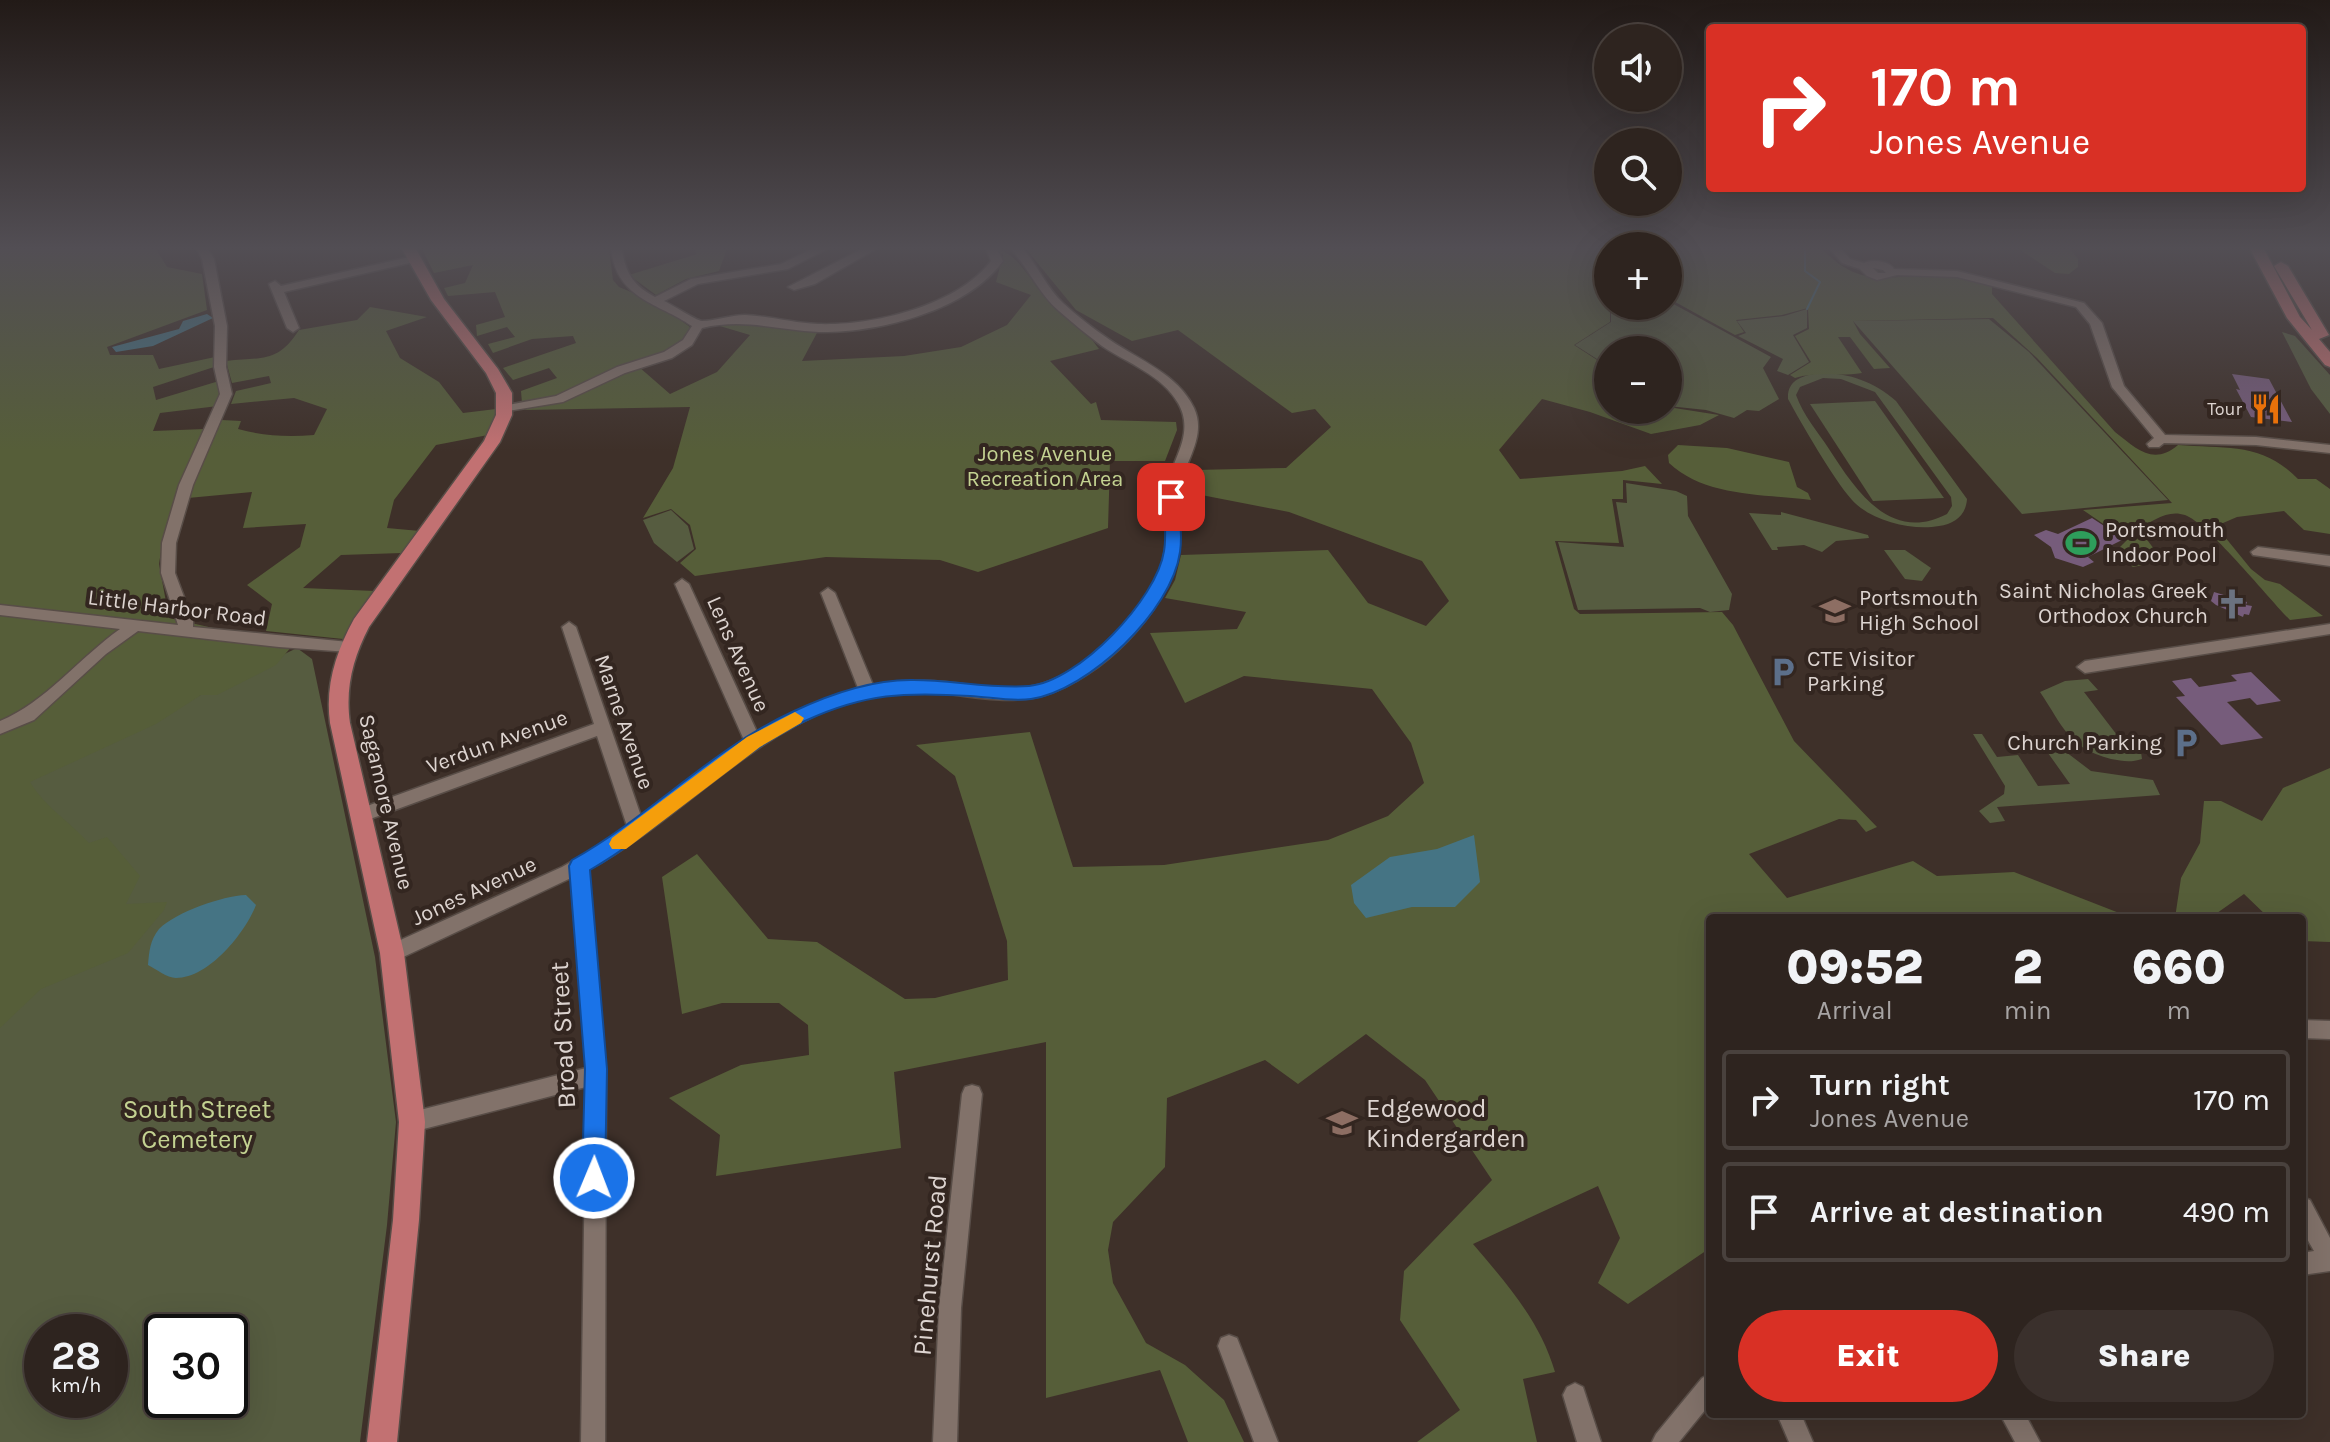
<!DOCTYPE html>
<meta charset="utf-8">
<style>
body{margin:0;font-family:Karla,sans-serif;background:#3a302c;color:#f1f3f6;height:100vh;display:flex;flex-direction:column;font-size:30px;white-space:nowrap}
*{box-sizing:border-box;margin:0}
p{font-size:26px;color:#a7a4a4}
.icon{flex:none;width:44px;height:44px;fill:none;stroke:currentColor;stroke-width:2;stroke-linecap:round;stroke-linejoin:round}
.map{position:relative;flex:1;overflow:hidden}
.side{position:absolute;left:1706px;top:914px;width:600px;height:504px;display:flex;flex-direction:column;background:#2e241f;border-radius:8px;box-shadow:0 8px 32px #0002,0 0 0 2px #49413d}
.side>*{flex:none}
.guide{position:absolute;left:1706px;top:24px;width:600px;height:168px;border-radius:8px;box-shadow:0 8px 32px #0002,0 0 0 2px #49413d;background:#d93025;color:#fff;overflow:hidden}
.buttons{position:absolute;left:1594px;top:24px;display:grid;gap:16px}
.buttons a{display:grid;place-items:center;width:88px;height:88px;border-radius:50%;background:#2e241f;box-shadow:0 8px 32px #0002,0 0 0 2px #49413d;font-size:40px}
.speed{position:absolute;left:24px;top:1314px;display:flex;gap:16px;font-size:40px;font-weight:700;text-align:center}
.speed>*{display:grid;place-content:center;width:104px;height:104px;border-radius:50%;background:#2e241f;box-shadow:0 8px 32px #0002,0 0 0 2px #49413d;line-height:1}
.speed small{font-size:20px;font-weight:400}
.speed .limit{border:4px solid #111;border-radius:12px;background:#fff;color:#111}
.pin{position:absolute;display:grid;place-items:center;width:68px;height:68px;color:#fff;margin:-34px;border-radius:16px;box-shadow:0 4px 12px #0006}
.me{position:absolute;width:88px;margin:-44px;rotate:1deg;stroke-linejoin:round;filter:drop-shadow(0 0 6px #0008)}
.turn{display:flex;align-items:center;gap:28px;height:168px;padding:0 32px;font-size:36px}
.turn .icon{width:104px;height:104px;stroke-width:2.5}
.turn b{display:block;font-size:56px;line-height:68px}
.eta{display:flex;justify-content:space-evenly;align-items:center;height:136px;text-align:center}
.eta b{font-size:48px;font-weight:800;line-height:56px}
.cta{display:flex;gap:16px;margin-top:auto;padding:16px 32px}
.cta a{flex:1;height:92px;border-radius:48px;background:#d93025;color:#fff;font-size:32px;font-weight:800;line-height:92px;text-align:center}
.cta a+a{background:#3a302c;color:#f1f3f6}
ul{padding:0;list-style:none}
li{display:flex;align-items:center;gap:24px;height:100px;margin:0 16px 12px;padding:0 16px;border:4px solid #49413d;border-radius:8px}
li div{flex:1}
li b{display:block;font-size:30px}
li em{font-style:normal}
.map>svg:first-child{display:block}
.green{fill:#565c40;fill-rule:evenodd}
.forest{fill:#565e39}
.water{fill:#457484}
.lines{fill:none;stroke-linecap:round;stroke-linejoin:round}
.stream{stroke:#457484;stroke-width:2}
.building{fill:#765c7b}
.minor-casing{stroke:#584d47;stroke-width:3}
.major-casing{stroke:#584d47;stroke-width:3}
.minor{fill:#82726a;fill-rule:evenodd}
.major{fill:#c27172;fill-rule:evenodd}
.route{fill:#1a73e8;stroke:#114b97;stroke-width:2}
.slow{fill:#f59e0b}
.labels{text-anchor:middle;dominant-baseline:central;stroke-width:8;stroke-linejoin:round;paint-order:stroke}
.far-poi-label{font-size:18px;fill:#ddd4d0;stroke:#332620;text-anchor:end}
.park-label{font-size:22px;fill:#c3d291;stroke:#332620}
.poi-label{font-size:22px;fill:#ddd4d0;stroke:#332620;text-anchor:start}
.street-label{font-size:22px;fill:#ddd4d0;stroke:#332620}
.near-street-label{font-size:26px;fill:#ddd4d0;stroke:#332620}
.near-poi-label{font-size:26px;fill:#ddd4d0;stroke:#332620;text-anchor:start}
.near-park-label{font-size:26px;fill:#c3d291;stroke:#332620}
</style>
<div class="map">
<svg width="2330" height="1442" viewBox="0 0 2330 1442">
<rect width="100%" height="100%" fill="#3e3029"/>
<g class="green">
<path d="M1668 301 1771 357 1763 368 1779 399 1759 411 1747 410 1734 418 1706 410 1668 406V350H1608V366L1575 345 1611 322V312L1624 306H1668Z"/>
<path d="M1807 309V328L1793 335 1809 362 1788 375 1777 371 1783 359 1738 336 1746 333 1737 321 1784 316Z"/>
<path d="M1989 319 2029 352 2168 500 2022 514 1853 321Z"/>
<path d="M2282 332 2295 336 2330 375V414L2311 389Z"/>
<path d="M1821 373C1850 373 1874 382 1896 401L1967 499C1966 515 1955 524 1939 526 1912 531 1871 521 1852 500 1832 477 1803 426 1788 399 1787 379 1804 375 1821 373ZM1823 378 1841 379 1875 392 1951 497 1952 506 1947 514C1890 544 1855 489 1829 449 1818 432 1803 415 1796 395L1800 387Z"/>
<path d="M1875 401 1944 498 1873 501 1810 404Z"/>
<path d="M1626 483 1676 491 1687 496 1688 516 1732 594 1729 610 1710 612 1700 608 1578 610 1558 542 1624 547 1616 502 1627 503Z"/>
<path d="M671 510 688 526 694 549 677 562 654 543 643 520Z"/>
<path d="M1781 512 1868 535 1869 538 1836 541 1822 552 1804 545 1777 547 1778 550H1772L1749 513 1781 515Z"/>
<path d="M1884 550H1905L1931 568 1922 581 1905 579Z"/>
<path d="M297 648 312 659 375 957 396 1122 387 1225 360 1442H0V1009L23 781ZM42 1332H110V1400H42ZM162 1332H230V1400H162Z"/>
<path d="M2088 679 2098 690 2084 692 2130 752H2141L2142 759C2130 763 2122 761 2111 759 2068 748 2063 726 2040 692L2065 681Z"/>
<path d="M1973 734H1982L1997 757 2018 755 2038 786 2070 784 2048 753 2066 752 2091 771 2153 780 2160 795 1997 807 2005 821 1990 823 1979 811 2004 794 2005 786Z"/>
</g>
<g class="forest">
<path d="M0 249H156L167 267 202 274 207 310 107 347 110 355H153L159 369 215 357 217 366 153 387 156 400 219 381 222 395 218 406 160 413 153 431 205 429 164 533 159 564 169 618 292 646 276 665 217 695H201L156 724 30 782C45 807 70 822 89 843L107 837 140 876 126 904 167 902 164 910 128 953 41 989 0 1028Z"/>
<path d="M422 249H609L613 280 619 287 655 302 690 327C685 348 657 358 639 367L670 394 717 372 750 335 713 324 739 321 818 331 802 361 904 356 961 347 1007 325 1031 295 996 282 1003 255 997 249C1018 254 1031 281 1045 297 1061 315 1085 328 1099 349L1050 361 1091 404 1096 402 1101 420 1176 422 1177 430 1165 461H1110L1108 528 978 572 940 560 826 557 695 576 680 563 696 549 690 525 671 509 643 518 673 468 690 407 524 410 556 398 522 403 521 391 557 378 549 368 513 380 503 368 576 343 573 336 532 339 493 353 488 344 515 337 507 327 477 336 476 325 505 317 495 292 448 296 444 288 465 283 473 265 434 273Z"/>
<path d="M694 249H727L719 271 686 279 656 295 629 275 697 254Z"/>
<path d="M1026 249H1608V306H1622L1610 311V322L1574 345 1608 367V410H1668V407L1719 415 1700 425 1651 434 1590 412 1542 399 1499 450 1520 479 1622 471 1645 466 1662 484 1623 480V499H1612L1619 543 1555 541 1574 609 1580 614 1722 612 1733 625 1794 741 1877 827 1866 832 1856 820 1839 819 1749 854 1787 898 1913 861 1937 876 2014 872 2132 918H1710V1248L1628 1304 1598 1283 1620 1238 1598 1186 1473 1244C1507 1284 1540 1321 1555 1372L1523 1379 1537 1442H1417L1460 1410 1400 1320 1404 1271 1492 1180 1425 1080 1366 1034 1298 1084 1265 1060 1167 1098 1165 1167 1113 1222 1108 1250 1113 1283 1146 1343 1185 1365 1224 1400 1244 1442H1188L1160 1370 1046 1398V1042L894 1072 901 1148 716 1176 720 1135 669 1098 741 1065 809 1055 808 1025 779 1003H722L682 1014 662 877 697 854 768 939 817 942 905 999 935 998 1008 980 1007 941 955 776 916 745 1030 732 1073 867 1164 865 1328 840 1388 816 1424 783 1411 743 1372 689 1244 676 1185 703 1150 633 1237 629 1246 612 1165 598 1175 580 1181 555 1328 550 1368 603 1426 626 1449 601 1422 561 1289 512 1186 492 1195 470 1286 468 1331 427 1315 409 1292 413 1178 330 1132 341 1076 310Z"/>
<path d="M1668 249H1822C1862 290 1887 275 1937 275 1956 275 1974 281 1992 286V294L2115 432C2137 449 2153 466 2178 445 2227 449 2262 442 2298 479H2316L2330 489V534L2304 530 2284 511 2237 517 2216 526 2251 569 2265 580 2280 584 2323 616 2290 620C2268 598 2208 523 2185 515 2168 509 2152 521 2139 529L2163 561 2133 567 2113 554 2127 540 2083 510 2172 503 2037 358 1993 318 1853 321 1860 334 1890 368 1874 369 1850 337H1838L1862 373C1838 377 1818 371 1795 378L1790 375 1811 362 1795 336 1809 329 1808 308 1782 315 1736 320 1744 332 1735 335 1668 298Z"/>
<path d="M2019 249H2070L2078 259V267L2069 274 2055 273Z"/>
<path d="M370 307 427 317 386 331 400 358 439 382 463 413 496 409 495 421 488 435 436 445 394 500 387 528 420 531 402 553 341 555 303 588 375 591 343 639 266 631 272 604 247 585 300 547 306 524 243 528 252 492 188 498 203 457 222 420 241 421 238 429C264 436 287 437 314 435L327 409 294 398 231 404 236 391 271 383 269 376 232 383 226 361C263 357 278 363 299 330L357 320Z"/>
<path d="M1678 445 1727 448 1789 462 1797 487 1808 493 1811 500C1763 494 1705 497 1669 463L1668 455Z"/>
<path d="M2330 768V942L2302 941V918H2269L2244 894 2210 918H2175L2181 878 2200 843 2204 801H2221L2262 821 2283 788Z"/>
</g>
<g class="water">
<path d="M207 314 213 318 153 346 116 352 112 347 179 329 183 321Z"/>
<path d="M1474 835 1480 882 1455 907H1412L1366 918 1354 903 1351 885 1390 857 1437 849Z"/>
<path d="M246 895 256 905C245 933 209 978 176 978 167 978 156 969 148 965 149 952 150 940 159 929 176 912 222 896 246 895Z"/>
</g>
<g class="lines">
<path class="stream" d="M1805 249V271L1820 282 1807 309"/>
</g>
<g class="building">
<path d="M2232 374 2269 379 2292 422 2251 417 2236 389 2240 390Z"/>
<path d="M2092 518 2124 539 2088 557 2094 562 2083 567 2055 558 2051 547 2034 535 2046 530 2058 534Z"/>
<path d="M2214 592 2247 602 2246 605 2252 606 2249 615 2244 614 2243 617 2216 605 2211 601Z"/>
<path d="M2251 672 2281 701 2257 705 2250 698 2227 702 2263 738 2221 745 2176 697 2185 696 2172 681 2191 678 2199 687 2237 681 2231 675Z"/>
</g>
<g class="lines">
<g class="minor-casing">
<g id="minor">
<path d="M197 249H208L214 259 227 326 226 367 232 394 193 485 176 543 175 573 193 621V627L349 642 357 647 349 652 279 647 138 631 106 654 34 720 0 734V721C46 702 79 658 120 629L0 615V605L178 625 161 573 162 543 179 485 220 394 214 367 215 326 202 259Z"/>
<path d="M611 249H622C625 273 634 286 655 297L691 279 781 264 812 249H827L788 269 698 284 664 301C673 305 695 320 702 321 716 321 730 315 745 315 769 316 793 323 818 324 872 326 957 306 991 261L986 249H997L1003 261C967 311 878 333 819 332 778 330 743 318 702 328L692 345 672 358 625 373 563 402 502 412V406L556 396 617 367 664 352 683 340 692 326C656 302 617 299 611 249Z"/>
<path d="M862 249H876L815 284 794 290 788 287Z"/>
<path d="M1011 249H1023C1038 266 1046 287 1063 303 1077 316 1094 329 1110 340 1139 360 1178 374 1194 408 1207 436 1185 462 1179 489 1174 511 1183 533 1178 555 1166 613 1101 678 1045 695 1008 706 968 695 931 692 898 690 866 696 835 707 741 743 676 823 588 870L606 1075 605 1442H581L586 1087 412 1132 405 1129 402 1122 405 1115 412 1112 586 1068 571 878 399 959 392 961 385 959 383 953 385 947 562 867 628 829 597 736 362 822 356 820 353 815 356 810 594 724 562 627 569 622 576 627 642 819 744 740 675 584 682 579 689 584 757 732 806 707 858 688 821 593 828 588 835 593 873 685C897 680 921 680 945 682 976 685 1011 693 1042 684 1091 669 1158 602 1165 550 1168 530 1161 510 1165 490 1171 461 1196 434 1178 403 1162 375 1127 363 1102 346 1087 335 1073 323 1059 311 1039 294 1029 269 1011 249Z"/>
<path d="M1830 249H1841L1850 259 1864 263C1872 259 1889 261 1894 269L1957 271 2084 303 2102 323 2124 386 2165 435 2256 437 2330 445V453L2256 445 2164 443 2159 447H2149L2147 444 2154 438 2112 387 2090 324 2076 307 1957 277 1897 275 1877 280 1867 276 1860 269 1842 263ZM1873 268 1883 270 1886 273H1878Z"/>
<path d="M414 256 420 259 418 261 284 292 299 328 293 332 287 328 269 284 275 281 281 286Z"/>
<path d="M2258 547 2330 556V566L2253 555 2251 552Z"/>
<path d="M2330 624V634L2085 673 2077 667 2085 661Z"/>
<path d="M2302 1020 2330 1021V1039L2302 1038Z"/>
<path d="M972 1085 979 1087 982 1094 961 1308 957 1442H933L939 1308 962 1094 965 1087Z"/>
<path d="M2302 1197 2310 1200 2330 1238V1271L2302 1275V1253L2314 1251 2302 1230Z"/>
<path d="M1229 1335 1237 1338 1278 1442H1254L1218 1346 1221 1338Z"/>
<path d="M1710 1374V1404L1679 1442H1652L1656 1434 1702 1378Z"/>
<path d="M1575 1383 1583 1387 1601 1442H1577L1563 1395 1567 1387Z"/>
<path d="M1777 1414H1801L1813 1442H1789Z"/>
<path d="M2000 1414H2025L2040 1442H2015Z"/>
</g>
</g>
<g class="major-casing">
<g id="major">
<path d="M402 249H416L444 299 498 369 512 393V415L500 442 369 627C353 658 345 688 350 723L404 953 425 1122 419 1220 397 1442H367L393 1220 399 1122 380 953 330 723C325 685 336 652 354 619L484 441 496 415V393L486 373 431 300Z"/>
<path d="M2250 249H2264L2300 317 2312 330 2274 266 2281 262 2288 266 2329 335 2319 339 2330 352V367L2325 365 2287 318Z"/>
</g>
</g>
<use href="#minor" class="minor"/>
<use href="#major" class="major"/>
</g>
<linearGradient id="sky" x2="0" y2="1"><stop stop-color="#221a17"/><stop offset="0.55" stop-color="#524e54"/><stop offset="1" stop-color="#524e54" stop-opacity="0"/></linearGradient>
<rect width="2330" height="451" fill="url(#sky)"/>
<path class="route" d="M1171 492 1179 497C1179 514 1183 534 1180 552 1172 611 1089 690 1031 699 1012 702 990 697 970 696 906 692 865 693 805 721 726 759 665 827 590 870L607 1069 605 1178 602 1186 594 1190 585 1186 582 1178 585 1069 569 866 572 860C649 817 712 749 792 712 830 694 872 679 914 680 952 680 991 689 1029 686 1078 682 1157 599 1164 551 1167 534 1164 514 1163 497Z"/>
<path class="slow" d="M795 712 804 718 801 723 760 747 626 849H612L609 844 612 838 747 737Z"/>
<defs>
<g id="restaurant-bare" transform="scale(2.4)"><path d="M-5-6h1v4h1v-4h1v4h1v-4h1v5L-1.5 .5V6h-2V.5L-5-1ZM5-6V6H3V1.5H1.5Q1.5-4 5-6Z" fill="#e8710a" stroke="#332620" stroke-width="2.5" paint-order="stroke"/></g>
<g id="stadium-bare" transform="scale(2.4)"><path d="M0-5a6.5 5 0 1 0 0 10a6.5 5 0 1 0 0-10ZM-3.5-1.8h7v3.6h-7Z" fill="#2e9e5b" stroke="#332620" stroke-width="2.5" paint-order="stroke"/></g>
<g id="church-bare" transform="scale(2.4)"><path d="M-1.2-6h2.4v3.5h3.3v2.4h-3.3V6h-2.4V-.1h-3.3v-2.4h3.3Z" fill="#6b7280" stroke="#332620" stroke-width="2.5" paint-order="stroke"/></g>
<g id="school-bare" transform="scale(2.4)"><path d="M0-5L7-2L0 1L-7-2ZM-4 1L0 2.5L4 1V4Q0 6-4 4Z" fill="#8d6e63" stroke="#332620" stroke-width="2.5" paint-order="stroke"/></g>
<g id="parking-bare" transform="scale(2.4)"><path d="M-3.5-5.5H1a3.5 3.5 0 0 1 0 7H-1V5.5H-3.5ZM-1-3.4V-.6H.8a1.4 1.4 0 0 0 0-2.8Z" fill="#5c6f8a" stroke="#332620" stroke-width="2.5" paint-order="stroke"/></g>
</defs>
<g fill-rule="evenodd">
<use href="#restaurant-bare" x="2266" y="409"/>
<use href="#stadium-bare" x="2081" y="543"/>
<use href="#church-bare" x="2232" y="604"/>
<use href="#school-bare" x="1835" y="611"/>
<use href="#parking-bare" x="1783" y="672"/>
<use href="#parking-bare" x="2186" y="743"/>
<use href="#school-bare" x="1342" y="1123"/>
</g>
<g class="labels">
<g class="far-poi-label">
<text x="2242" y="409">Tour</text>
</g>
<g class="park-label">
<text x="1045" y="454">Jones Avenue<tspan x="1045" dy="25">Recreation Area</tspan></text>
</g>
<g class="poi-label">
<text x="2105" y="530">Portsmouth<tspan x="2105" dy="25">Indoor Pool</tspan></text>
<text x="2208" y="591" text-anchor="end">Saint Nicholas Greek<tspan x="2208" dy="25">Orthodox Church</tspan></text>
<text x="1859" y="598">Portsmouth<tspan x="1859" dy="25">High School</tspan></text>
<text x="1807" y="659">CTE Visitor<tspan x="1807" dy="25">Parking</tspan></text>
<text x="2162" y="743" text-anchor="end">Church Parking</text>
</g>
<g class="street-label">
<text transform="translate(177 608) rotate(7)">Little Harbor Road</text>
<text transform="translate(738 654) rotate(66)">Lens Avenue</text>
<text transform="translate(624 722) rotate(71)">Marne Avenue</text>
<text transform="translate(497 742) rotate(-20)">Verdun Avenue</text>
<text transform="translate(386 802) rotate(77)">Sagamore Avenue</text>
<text transform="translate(474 891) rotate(-25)">Jones Avenue</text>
</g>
<g class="near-street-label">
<text transform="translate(563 1035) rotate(-93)">Broad Street</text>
<text transform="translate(930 1265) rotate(-85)">Pinehurst Road</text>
</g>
<g class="near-poi-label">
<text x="1366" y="1108">Edgewood<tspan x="1366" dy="30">Kindergarden</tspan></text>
</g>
<g class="near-park-label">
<text x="197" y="1109">South Street<tspan x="197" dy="30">Cemetery</tspan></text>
</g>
</g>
</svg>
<div class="buttons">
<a><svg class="icon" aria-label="sound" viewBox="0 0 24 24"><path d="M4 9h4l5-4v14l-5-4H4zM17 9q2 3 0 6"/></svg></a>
<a><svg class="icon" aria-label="search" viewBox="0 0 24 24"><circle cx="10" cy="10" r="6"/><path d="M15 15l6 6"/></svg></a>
<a>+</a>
<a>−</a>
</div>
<div class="speed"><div>28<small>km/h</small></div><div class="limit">30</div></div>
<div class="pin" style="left:1171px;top:497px;background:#d93025"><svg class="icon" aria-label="arrive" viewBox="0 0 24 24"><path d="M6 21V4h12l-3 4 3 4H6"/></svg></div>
<svg class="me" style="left:594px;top:1178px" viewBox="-20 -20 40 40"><circle r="17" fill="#1a73e8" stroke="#fff" stroke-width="3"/><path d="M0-11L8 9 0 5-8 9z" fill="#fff"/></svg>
<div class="guide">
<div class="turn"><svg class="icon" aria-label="right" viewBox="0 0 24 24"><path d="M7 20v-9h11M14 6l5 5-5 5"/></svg><div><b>170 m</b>Jones Avenue</div></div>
</div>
<section class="side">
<div class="eta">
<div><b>09:52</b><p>Arrival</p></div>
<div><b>2</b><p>min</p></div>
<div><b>660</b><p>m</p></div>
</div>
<ul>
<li><svg class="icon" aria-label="right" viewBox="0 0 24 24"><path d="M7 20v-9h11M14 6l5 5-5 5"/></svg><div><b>Turn right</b><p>Jones Avenue</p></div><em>170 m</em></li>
<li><svg class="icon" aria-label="arrive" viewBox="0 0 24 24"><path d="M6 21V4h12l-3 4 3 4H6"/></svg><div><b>Arrive at destination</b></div><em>490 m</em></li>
</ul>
<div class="cta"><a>Exit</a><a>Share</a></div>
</section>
</div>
